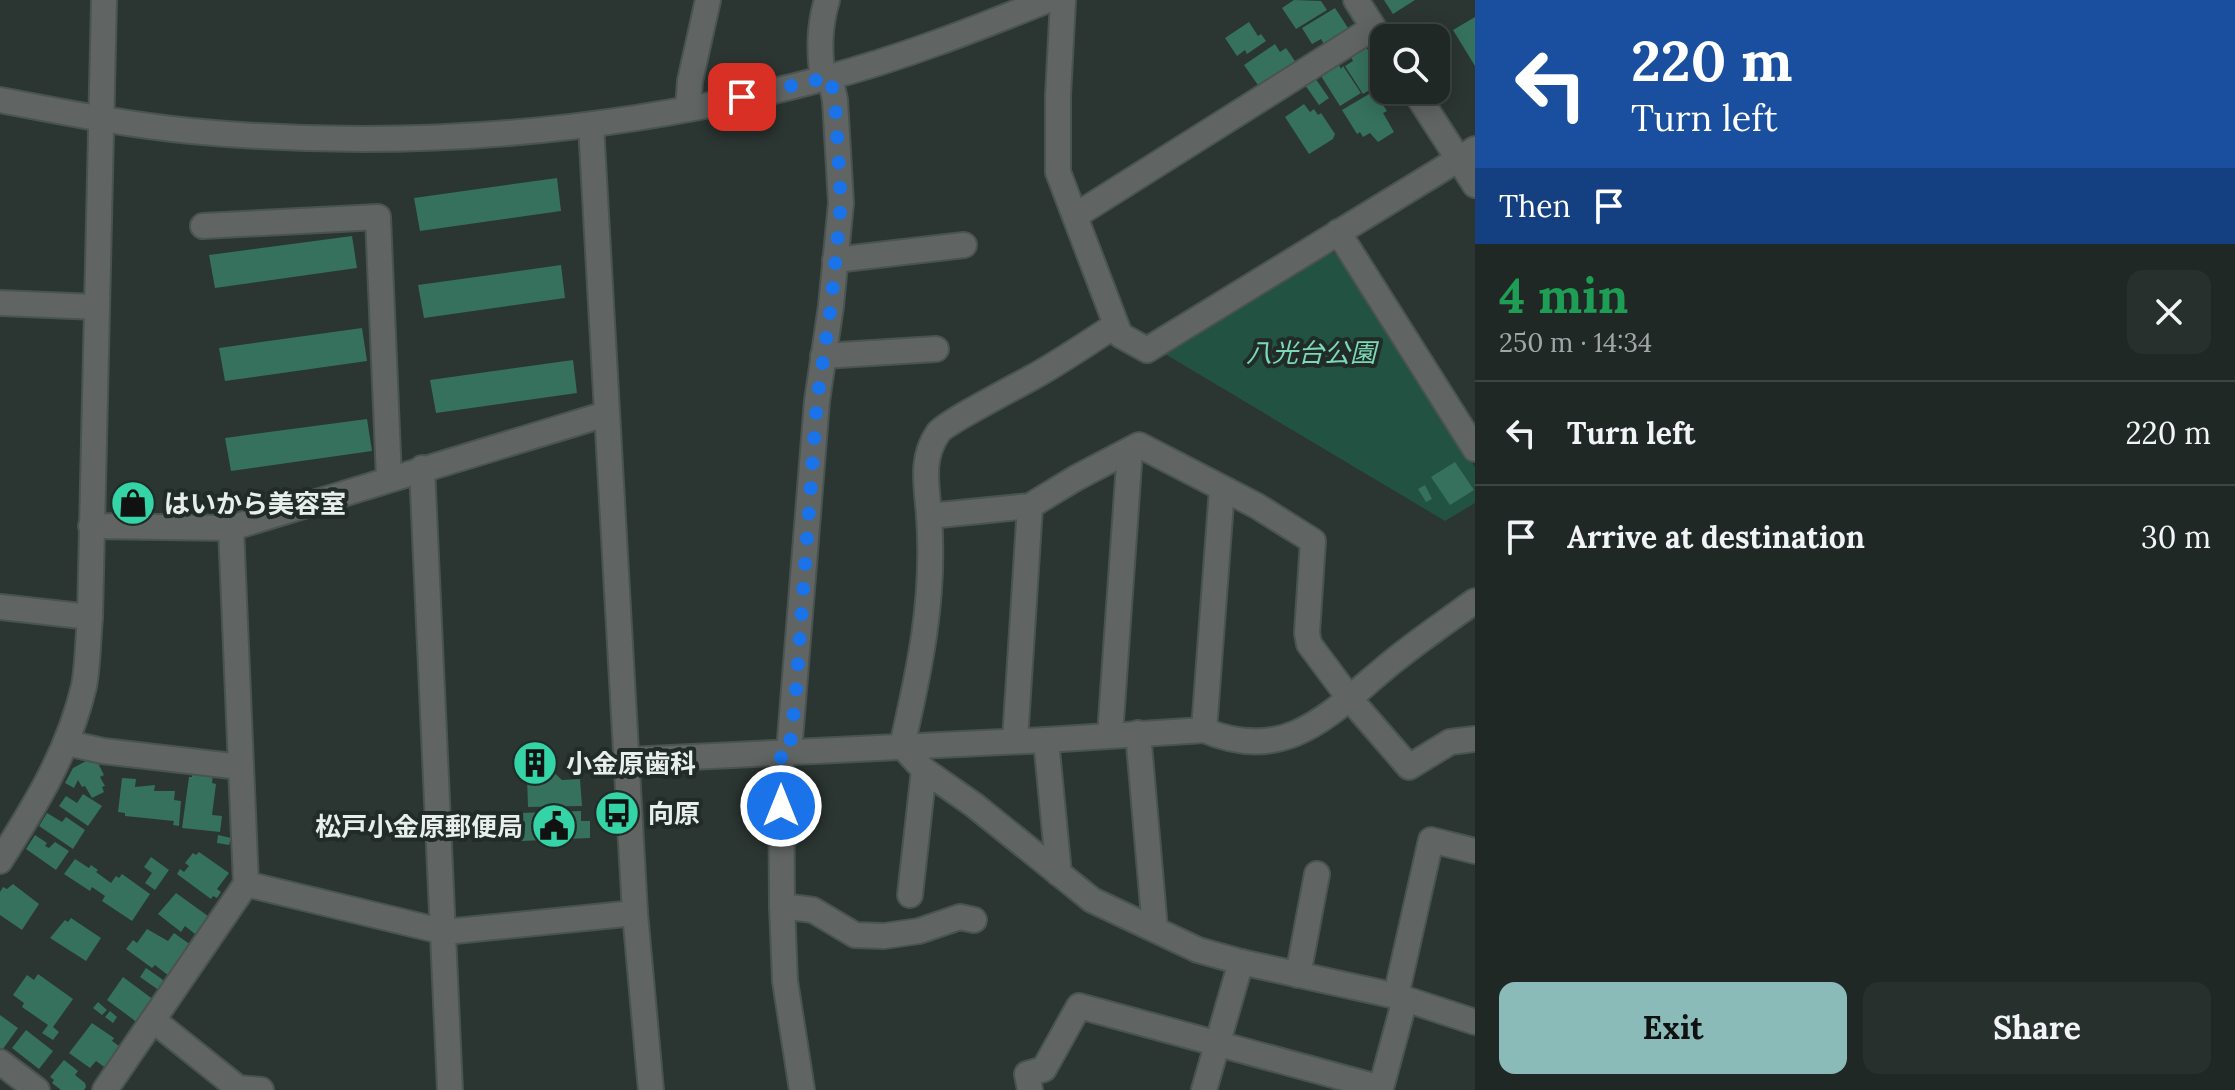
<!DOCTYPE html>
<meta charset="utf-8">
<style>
body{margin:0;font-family:Lora,"Noto Sans JP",serif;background:#28302d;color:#f1f3f6;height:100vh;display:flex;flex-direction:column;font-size:30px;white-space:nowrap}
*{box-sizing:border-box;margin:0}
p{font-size:26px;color:#a2a6a7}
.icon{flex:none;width:44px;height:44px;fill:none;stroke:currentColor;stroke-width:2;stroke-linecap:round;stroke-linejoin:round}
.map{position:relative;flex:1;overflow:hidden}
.details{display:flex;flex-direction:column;background:#202825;width:760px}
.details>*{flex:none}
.guide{background:#1a4fa0;color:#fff;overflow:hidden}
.controls{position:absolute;left:1370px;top:24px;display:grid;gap:16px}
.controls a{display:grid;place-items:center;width:80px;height:80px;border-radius:16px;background:#202825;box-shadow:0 4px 20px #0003,0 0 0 2px #3d4442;font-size:40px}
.pin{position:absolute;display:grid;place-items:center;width:68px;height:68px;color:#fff;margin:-34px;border-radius:16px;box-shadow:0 4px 12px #0006}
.me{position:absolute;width:88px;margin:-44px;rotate:0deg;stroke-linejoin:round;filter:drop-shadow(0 0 6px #0008)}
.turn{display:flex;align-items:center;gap:28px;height:168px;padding:0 24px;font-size:36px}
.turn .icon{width:104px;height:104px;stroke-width:2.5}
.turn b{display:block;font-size:56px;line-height:68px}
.then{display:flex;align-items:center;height:76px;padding:0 24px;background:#0003;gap:16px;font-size:30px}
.round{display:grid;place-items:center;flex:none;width:84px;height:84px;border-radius:16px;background:#28302d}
.head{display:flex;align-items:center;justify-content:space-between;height:136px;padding:0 24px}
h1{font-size:48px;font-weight:700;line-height:60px;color:#1e9e55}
.action{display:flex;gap:16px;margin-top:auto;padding:16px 24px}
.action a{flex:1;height:92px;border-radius:16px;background:#8bbbb9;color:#111;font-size:32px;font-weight:700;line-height:92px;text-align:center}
.action a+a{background:#28302d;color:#f1f3f6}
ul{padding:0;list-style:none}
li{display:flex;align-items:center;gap:24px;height:104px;padding:0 24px;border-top:2px solid #3d4442}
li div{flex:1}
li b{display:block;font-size:30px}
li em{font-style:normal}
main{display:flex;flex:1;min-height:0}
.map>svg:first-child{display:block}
.green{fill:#225242}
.building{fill:#35715d}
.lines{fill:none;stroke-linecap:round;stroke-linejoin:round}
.minor-casing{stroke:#49534f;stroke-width:28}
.minor{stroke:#606462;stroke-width:24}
.route{stroke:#1a73e8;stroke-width:14;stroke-dasharray:0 25.2}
.labels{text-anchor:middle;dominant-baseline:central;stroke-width:8;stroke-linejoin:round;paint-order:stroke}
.park-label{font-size:26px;font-style:italic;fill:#7cd9b8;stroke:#212b27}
.poi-label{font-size:26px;font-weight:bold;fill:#e8eeec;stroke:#212b27;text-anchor:start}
</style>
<main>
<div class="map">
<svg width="1475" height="1090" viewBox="0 0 1475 1090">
<rect width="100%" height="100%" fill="#2b3531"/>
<path class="green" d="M1328 252 1338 254 1475 467V503L1445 521 1165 354Z"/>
<g class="building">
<path d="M1294 0 1321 1 1327 10 1296 29 1282 8Z"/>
<path d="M1384 0H1415L1393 14Z"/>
<path d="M1335 8 1350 31 1325 46 1321 39 1312 44 1302 28Z"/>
<path d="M1475 17V66L1453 30Z"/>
<path d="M1249 22 1258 36 1261 34 1266 41 1247 54 1245 50 1237 56 1225 38Z"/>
<path d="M1275 44 1280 52 1286 48 1297 64 1260 88 1244 65Z"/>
<path d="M1366 47 1384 75V81L1363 94 1345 66 1353 61 1351 57Z"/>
<path d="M1339 65 1341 69 1343 66 1361 93 1340 106 1321 76Z"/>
<path d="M1315 78 1329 98 1319 105 1305 85Z"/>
<path d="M1374 91 1387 111 1383 113 1394 132 1378 142 1370 133 1363 137 1360 132 1357 134 1342 110Z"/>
<path d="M1304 104 1310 112 1314 109 1318 115 1321 113 1335 134 1333 139 1309 154 1285 117Z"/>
<path d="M557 178 561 211 420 231 414 198Z"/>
<path d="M352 236 357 268 215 288 209 255Z"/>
<path d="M561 265 565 298 424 318 418 285Z"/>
<path d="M362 328 367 361 225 381 219 348Z"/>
<path d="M573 360 577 393 436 413 430 380Z"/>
<path d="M367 419 372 451 231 471 225 438Z"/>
<path d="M1455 462 1474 490 1450 505 1431 477Z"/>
<path d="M1425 485 1432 499 1426 502 1418 489Z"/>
<path d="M526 747 562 780 580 779 582 806 528 807Z"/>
<path d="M96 759 104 775 100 777 105 786 102 787 104 792 92 798 85 786 82 787 78 780 74 788 65 783 73 768 88 760 90 763Z"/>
<path d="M192 773 213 775 212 783 216 784 212 815 222 816 220 832 182 828 189 777H192Z"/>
<path d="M122 778 136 779 135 787 155 785 154 791H175L174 800 181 801 179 826 173 825 174 821 125 816V813L118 812Z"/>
<path d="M83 794 102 806 88 826 59 806 66 796 77 803Z"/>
<path d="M581 811V821H590V838L521 841 520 813Z"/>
<path d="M47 813 62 822 66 817 85 830 73 849 39 826Z"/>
<path d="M35 835 47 843 45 846 49 848 55 842 69 851 56 870 26 849Z"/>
<path d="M218 835 231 838 229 845 217 843Z"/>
<path d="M199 852 229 873 217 889 221 892 217 898 213 896 211 899 177 874 180 869 184 872 189 866 185 863 193 853 196 855Z"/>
<path d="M151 857 169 870 155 890 145 883 152 873 144 867Z"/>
<path d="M75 859 89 868 91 865 98 870 96 872 111 883 116 876 119 878 122 874 150 894 132 921 102 901 105 896 92 887 90 891 64 874Z"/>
<path d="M13 884 39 904 22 930 0 915V892L3 887 7 889Z"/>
<path d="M176 893 208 916 195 934 185 926 181 932 158 914Z"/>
<path d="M71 918 101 938 86 961 50 938 65 920 68 922Z"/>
<path d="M147 929 168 941 174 933 191 945 169 976 155 965 152 968 126 949 133 940 137 943Z"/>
<path d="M146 968 166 982 160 991 140 977Z"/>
<path d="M38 974 73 999 53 1027 59 1032 53 1040 42 1033 48 1025 22 1007 24 1003 13 995 27 975 34 980Z"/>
<path d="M123 977 154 1000 138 1023 107 1000Z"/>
<path d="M98 1002 107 1010 102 1015 93 1008Z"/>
<path d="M110 1011 117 1017 113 1023 105 1017Z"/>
<path d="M0 1015 18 1028 0 1053Z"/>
<path d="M92 1023 114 1038 112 1041 122 1048 107 1069 96 1061 90 1068 69 1053Z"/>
<path d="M26 1030 53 1051 39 1069 12 1048Z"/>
<path d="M64 1060 78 1071 75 1075 85 1083 86 1087 84 1090H61L52 1083 54 1080 50 1077Z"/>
</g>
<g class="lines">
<g class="minor-casing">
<g id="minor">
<path d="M1063 0 1058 96V172L1120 335 1147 350 1475 149"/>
<path d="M1356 0 1384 44"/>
<path d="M823 79C819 51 819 27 827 0"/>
<path d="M1414 90 1475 185"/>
<path d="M0 100C63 112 127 125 191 131 404 151 619 133 826 78 902 58 975 29 1048 0"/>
<path d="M688 109 690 81 708 0"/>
<path d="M591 125 635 913 651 1090"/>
<path d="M1075 216 1373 28"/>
<path d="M203 226 378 217 389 478"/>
<path d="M1338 232 1475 449"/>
<path d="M835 260 964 245"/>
<path d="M0 303 97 307"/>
<path d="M1116 325C1089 342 1062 361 1033 377 1017 386 945 423 938 433 920 459 927 486 929 516 935 597 920 668 902 746L924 770 974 805 1092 900 1198 950 1241 962 1396 996 1475 1022"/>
<path d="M823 356 936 349"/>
<path d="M422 468 450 1090"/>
<path d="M929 516 1030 506 1076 478 1139 445 1257 506 1313 541 1307 633 1309 644 1350 699 1409 767 1450 742 1475 739"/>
<path d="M91 526 231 528 606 414"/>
<path d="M231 528 246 884 445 932 635 913"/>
<path d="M0 607 90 617"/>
<path d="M1204 730 1222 489"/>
<path d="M1138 733 1155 929"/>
<path d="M1110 735 1130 450"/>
<path d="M1046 740 1059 874"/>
<path d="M1015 741 1030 506"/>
<path d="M67 743 103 751 241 767"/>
<path d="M789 752 817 401 831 306 841 203 835 100 830 77"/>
<path d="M781 753 782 906 785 981 802 1090"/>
<path d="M628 760 1046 740 1204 730C1288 766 1332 711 1391 663 1418 641 1447 621 1475 601"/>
<path d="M0 861C35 806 69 751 84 686 88 664 88 640 90 617L104 0"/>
<path d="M910 895 924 770"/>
<path d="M782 906 813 910 855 935 884 936 919 931 960 917 974 920"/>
<path d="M1298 975 1317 874"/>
<path d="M1396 996 1431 840 1475 851"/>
<path d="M153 1020 238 1088 261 1090"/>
<path d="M0 1062 37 1090"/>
<path d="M105 1090 246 884"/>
<path d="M1030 1090 1027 1074 1044 1069 1079 1006 1381 1088 1405 999"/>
<path d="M1204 1090 1241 962"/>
</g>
</g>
<use href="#minor" class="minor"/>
</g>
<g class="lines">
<path class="route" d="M742 97 830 77 835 100 841 203 831 306 817 401 795 703 789 752 781 753V806"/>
</g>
<defs>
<g id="shop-disc" transform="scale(2.3)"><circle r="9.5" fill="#35d4a7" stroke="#212b27"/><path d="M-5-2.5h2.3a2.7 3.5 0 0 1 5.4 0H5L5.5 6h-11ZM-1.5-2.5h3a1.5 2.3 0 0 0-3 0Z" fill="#111"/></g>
<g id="building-disc" transform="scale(2.3)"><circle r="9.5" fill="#35d4a7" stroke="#212b27"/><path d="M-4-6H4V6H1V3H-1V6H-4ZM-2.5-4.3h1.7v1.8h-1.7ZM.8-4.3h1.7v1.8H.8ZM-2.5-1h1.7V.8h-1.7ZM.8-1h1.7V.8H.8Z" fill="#111"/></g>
<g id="bus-disc" transform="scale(2.3)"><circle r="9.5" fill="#35d4a7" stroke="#212b27"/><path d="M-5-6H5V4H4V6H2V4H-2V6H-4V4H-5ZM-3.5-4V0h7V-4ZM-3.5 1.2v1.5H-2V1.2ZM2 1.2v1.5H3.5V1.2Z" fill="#111"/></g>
<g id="civic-disc" transform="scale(2.3)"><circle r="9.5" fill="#35d4a7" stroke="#212b27"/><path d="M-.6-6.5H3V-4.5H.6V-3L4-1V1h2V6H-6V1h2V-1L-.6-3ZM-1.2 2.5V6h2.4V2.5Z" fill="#111"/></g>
</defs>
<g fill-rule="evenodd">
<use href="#shop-disc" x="133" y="503"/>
<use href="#building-disc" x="535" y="763"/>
<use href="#bus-disc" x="617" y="813"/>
<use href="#civic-disc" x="554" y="826"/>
</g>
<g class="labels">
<g class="park-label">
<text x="1311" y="352">八光台公園</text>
</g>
<g class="poi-label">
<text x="164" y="503">はいから美容室</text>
<text x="566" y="763">小金原歯科</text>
<text x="648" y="813">向原</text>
<text x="523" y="826" text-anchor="end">松戸小金原郵便局</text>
</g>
</g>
</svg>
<div class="controls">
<a><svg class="icon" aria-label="search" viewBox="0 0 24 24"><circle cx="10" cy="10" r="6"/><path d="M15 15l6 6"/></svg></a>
</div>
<div class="pin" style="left:742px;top:97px;background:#d93025"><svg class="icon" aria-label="arrive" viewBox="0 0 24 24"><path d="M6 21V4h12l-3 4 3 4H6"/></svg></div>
<svg class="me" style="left:781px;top:806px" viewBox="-20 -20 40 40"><circle r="17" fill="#1a73e8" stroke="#fff" stroke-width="3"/><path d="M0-11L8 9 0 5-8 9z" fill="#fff"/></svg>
</div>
<section class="details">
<div class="guide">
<div class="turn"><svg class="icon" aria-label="left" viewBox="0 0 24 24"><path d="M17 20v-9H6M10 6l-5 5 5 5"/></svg><div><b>220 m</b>Turn left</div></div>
<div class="then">Then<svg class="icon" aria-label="arrive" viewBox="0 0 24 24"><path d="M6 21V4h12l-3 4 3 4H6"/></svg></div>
</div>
<div class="head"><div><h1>4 min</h1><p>250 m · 14:34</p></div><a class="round"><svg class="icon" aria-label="close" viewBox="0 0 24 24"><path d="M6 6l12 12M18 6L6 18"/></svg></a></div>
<ul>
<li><svg class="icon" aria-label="left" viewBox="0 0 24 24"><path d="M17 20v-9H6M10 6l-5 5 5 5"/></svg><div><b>Turn left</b></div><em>220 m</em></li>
<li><svg class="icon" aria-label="arrive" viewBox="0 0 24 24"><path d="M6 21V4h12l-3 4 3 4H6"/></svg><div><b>Arrive at destination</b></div><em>30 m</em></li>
</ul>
<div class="action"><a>Exit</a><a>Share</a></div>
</section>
</main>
